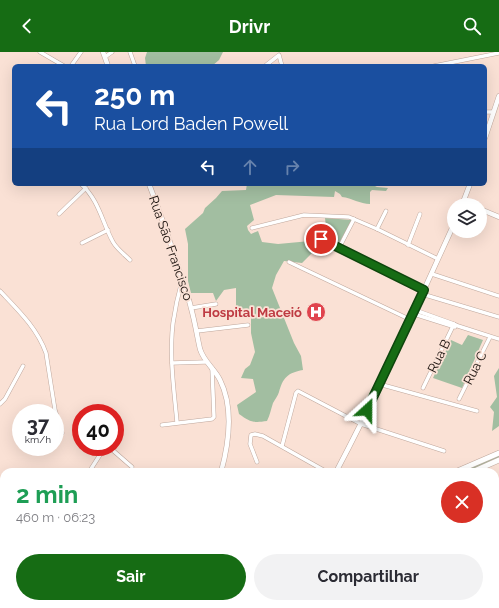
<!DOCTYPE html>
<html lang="pt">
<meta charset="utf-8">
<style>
body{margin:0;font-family:Raleway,sans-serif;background:#f2f2f3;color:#2b2b33;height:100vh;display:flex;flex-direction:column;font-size:15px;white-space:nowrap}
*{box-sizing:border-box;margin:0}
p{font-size:13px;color:#7c7c81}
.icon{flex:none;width:22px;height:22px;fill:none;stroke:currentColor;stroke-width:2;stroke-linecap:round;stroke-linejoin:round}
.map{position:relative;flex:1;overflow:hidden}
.sheet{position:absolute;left:0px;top:416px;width:499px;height:140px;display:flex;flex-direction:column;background:#fff;border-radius:12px 12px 0 0;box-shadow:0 4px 16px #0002}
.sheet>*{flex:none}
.guide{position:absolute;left:12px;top:12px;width:475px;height:122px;border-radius:6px;box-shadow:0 4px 16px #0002;background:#1a4fa0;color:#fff;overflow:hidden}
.tools{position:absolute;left:447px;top:146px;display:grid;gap:8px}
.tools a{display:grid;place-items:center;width:40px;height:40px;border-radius:50%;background:#fff;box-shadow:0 4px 16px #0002;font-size:20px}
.speed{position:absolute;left:12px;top:352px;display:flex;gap:8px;font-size:20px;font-weight:700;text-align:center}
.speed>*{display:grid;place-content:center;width:52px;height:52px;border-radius:50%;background:#fff;box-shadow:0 4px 16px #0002;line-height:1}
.speed small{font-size:10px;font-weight:400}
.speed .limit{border:6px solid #d22;background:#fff;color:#111}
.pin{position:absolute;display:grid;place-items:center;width:34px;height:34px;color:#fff;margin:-17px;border:2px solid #fff;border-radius:50%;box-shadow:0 1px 4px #0007}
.me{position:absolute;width:44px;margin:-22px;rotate:24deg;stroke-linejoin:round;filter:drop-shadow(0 0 3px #0008)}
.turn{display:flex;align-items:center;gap:14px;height:84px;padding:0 16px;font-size:18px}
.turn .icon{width:52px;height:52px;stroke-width:2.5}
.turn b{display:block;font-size:28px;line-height:34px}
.lanes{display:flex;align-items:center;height:38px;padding:0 16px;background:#0003;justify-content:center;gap:20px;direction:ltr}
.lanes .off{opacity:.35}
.round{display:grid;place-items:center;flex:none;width:42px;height:42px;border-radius:21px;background:#f2f2f3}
.headline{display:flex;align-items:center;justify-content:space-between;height:68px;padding:0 16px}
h1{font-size:24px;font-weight:700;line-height:30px;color:#1e9e55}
.cta{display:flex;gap:8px;margin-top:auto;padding:8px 16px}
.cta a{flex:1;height:46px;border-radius:24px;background:#166c14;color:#fff;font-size:16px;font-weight:700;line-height:46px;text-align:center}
.cta a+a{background:#f2f2f3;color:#2b2b33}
header{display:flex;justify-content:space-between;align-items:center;height:52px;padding:0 16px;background:#166c14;color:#fff;font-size:18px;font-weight:700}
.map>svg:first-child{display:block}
.green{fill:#a2bea1}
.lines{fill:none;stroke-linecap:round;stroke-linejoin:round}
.minor-casing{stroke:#bfa79c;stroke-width:4.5}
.tertiary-casing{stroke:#bfa79c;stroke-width:5.5}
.secondary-casing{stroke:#bfa79c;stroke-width:6}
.minor{stroke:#fff;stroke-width:3.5}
.tertiary{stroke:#fff;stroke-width:4.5}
.secondary{stroke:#fff;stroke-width:5}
.route-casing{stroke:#0e460d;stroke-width:10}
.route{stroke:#166c14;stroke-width:7}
.labels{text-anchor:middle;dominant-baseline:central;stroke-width:3.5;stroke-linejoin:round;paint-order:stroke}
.street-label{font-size:13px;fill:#18100c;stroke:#fae1d5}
.health-label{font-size:13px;font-weight:bold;fill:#be3a42;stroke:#fae1d5;text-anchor:end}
</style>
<header><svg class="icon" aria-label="back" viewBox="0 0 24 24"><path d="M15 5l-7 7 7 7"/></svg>Drivr<svg class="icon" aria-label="search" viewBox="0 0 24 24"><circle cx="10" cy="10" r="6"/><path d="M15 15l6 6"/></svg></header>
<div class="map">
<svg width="499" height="556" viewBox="0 0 499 556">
<rect width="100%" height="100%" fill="#fae1d5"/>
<g class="green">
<path d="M147 0H223L219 8 212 14H146L145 6Z"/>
<path d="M247 132H371L377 135 388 136 386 139 372 138 370 140V152C360 152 352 146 342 145L340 142 335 139 334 145 276 143 250 153 254 168 247 174 248 178 251 182 258 179 262 190 278 192 321 188 314 199 302 211 284 209 276 223 272 236 294 291 301 304 303 318C287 321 283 326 279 340 278 344 275 347 273 351 271 357 270 363 267 369 253 371 250 370 239 362L237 353 256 340 253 327 241 326 245 317 250 313 255 300 251 281V258H243L236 255V236L224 238 216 249 213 241H191L188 229V192L185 177 203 161 205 156 216 146 222 139 246 138Z"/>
<path d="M325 166 352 168 338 193 327 188 332 175H326Z"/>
<path d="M468 283 483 288 462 336 433 326 451 288 462 293Z"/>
<path d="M499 316V374L492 379 494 360 490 355 497 345 494 324Z"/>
<path d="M499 403V407L467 420H459Z"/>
<path d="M393 552H428L434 556H391Z"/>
</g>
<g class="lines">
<g class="minor-casing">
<g id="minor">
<path d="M40 0 64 14"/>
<path d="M130 0 135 14"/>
<path d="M105 5 112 0"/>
<path d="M71 14 81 0"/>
<path d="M265 14 279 3 282 14"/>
<path d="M434 14 499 1"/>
<path d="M485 60H493"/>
<path d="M81 132C99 148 102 170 113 190 117 197 124 202 130 208"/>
<path d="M59 162 86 136"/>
<path d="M252 176 304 163 349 165 377 177 438 207"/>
<path d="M377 177 386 159"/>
<path d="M321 187 424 238"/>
<path d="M82 191 108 178"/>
<path d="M408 193 420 162"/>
<path d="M339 196 354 167"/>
<path d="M289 210 411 268"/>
<path d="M432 222 499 244"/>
<path d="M0 239C18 258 37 276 46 301L55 358 62 381"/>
<path d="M422 242 499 265"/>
<path d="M191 256 216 252"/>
<path d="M415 258 454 272 458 274 499 287"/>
<path d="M414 262 455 275"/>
<path d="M197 279 248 273"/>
<path d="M172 311 205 310"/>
<path d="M379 332 477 359"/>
<path d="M423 336 454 272"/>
<path d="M459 347 490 285"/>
<path d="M0 352 5 347 23 314"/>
<path d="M177 370C174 338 169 304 173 271 175 257 178 243 182 229"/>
<path d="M162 373 212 367 214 365 212 316"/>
<path d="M282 394 296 341 298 339 361 372 444 399"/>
<path d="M109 395 132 415"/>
<path d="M257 410 250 392 251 383 255 382 263 384 327 420"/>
<path d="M89 420 105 395"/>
<path d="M0 486 4 477"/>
<path d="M117 552V556"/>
<path d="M61 554 62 552"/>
<path d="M14 556 16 552"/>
<path d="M89 556V552"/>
<path d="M270 556 277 552"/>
<path d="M363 556 371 552"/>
</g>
</g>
<g class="tertiary-casing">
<g id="tertiary">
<path d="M103 0 108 14"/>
<path d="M485 86 499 44"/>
<path d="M149 132C161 163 172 195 182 227 185 237 189 246 191 256 195 270 197 284 200 297 204 310 214 316 220 328 234 356 229 391 221 420"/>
<path d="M464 149 472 153"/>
<path d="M462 153 470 132"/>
<path d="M480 157 499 165"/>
<path d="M336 420C379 339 416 255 454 172"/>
</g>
</g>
<g class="secondary-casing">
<g id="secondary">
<path d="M455 420 499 401"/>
<path d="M472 420 499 408"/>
<path d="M216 556 219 552"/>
<path d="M223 556 226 552"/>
</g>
</g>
<use href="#minor" class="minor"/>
<use href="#tertiary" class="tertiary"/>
<use href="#secondary" class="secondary"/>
</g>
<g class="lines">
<g class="route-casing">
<path id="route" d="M321 187 424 238 367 358"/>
</g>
<use href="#route" class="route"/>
</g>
<defs>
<g id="hospital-disc" transform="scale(1)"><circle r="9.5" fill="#e0444e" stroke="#fae1d5"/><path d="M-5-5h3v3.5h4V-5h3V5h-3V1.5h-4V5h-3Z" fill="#fff"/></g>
</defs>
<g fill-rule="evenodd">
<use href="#hospital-disc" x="316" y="260"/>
</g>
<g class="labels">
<g class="street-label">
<text transform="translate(171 196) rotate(71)">Rua São Francisco</text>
<text transform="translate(439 304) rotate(-64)">Rua B</text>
<text transform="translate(475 316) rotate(-63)">Rua C</text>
</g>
<g class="health-label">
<text x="302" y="260">Hospital Maceió</text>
</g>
</g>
</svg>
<div class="tools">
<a><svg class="icon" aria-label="layers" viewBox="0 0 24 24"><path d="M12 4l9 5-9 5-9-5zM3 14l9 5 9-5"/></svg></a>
</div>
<div class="speed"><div>37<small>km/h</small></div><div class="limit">40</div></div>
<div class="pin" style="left:321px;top:187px;background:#d93025"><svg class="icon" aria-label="arrive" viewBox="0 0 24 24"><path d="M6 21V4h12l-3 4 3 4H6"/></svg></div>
<svg class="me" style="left:367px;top:358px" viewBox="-20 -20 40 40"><path d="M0-17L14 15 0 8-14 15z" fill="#166c14" stroke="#fff" stroke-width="4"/></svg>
<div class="guide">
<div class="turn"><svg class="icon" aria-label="left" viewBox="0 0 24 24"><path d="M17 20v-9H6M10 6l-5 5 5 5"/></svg><div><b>250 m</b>Rua Lord Baden Powell</div></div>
<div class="lanes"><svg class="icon" aria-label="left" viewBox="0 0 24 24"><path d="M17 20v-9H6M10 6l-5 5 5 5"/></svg><svg class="icon off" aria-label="ahead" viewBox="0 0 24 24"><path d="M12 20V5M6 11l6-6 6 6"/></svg><svg class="icon off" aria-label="right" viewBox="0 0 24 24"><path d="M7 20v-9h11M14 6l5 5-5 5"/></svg></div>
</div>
<section class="sheet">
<div class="headline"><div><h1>2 min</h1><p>460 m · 06:23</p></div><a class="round" style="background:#d93025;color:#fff"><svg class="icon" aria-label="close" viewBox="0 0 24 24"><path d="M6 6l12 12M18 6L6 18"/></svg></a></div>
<div class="cta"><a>Sair</a><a>Compartilhar</a></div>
</section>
</div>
